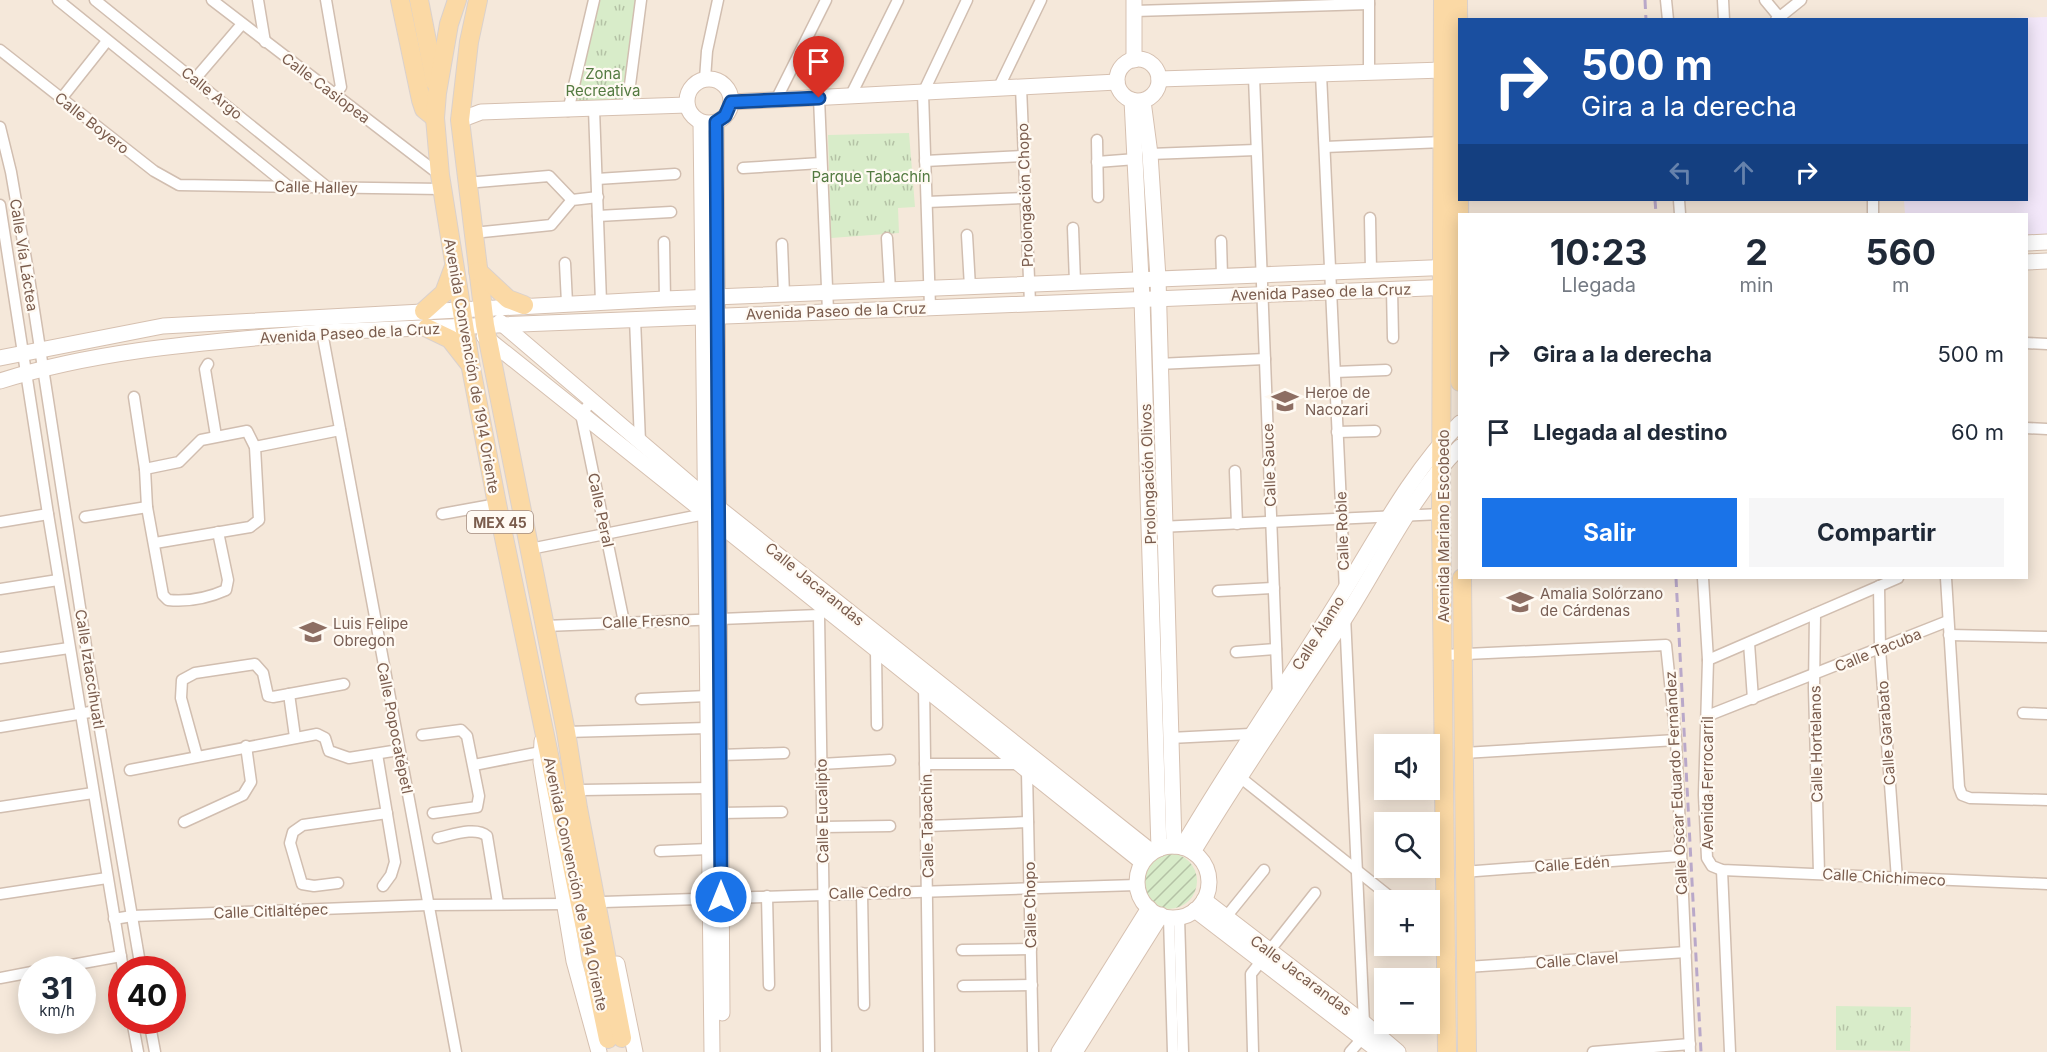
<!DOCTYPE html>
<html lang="es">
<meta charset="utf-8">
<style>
body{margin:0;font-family:Inter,sans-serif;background:#f6f6f7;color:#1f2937;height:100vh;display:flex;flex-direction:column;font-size:22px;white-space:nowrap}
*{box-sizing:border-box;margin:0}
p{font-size:20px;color:#747a83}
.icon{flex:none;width:33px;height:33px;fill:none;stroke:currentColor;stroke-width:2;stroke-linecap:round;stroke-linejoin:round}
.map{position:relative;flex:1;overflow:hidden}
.panel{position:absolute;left:1458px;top:213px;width:570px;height:366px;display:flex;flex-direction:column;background:#fff;border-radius:0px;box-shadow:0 3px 15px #0003}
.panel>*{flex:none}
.top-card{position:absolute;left:1458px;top:18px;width:570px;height:183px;border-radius:0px;box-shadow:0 3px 15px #0003;background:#1a4fa0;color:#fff;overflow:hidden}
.tools{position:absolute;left:1374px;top:734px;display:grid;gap:12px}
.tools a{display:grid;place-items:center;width:66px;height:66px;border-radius:0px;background:#fff;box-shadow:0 3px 15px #0003;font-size:30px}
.speed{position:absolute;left:18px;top:956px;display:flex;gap:12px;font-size:30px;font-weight:700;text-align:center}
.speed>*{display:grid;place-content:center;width:78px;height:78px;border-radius:50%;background:#fff;box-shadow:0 3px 15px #0003;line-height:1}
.speed small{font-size:15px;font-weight:400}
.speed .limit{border:9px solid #d22;background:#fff;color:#111}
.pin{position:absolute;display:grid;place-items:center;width:51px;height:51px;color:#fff;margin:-62px -26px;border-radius:50% 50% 50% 0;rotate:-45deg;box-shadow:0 0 6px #0007}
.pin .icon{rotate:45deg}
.me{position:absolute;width:66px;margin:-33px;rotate:0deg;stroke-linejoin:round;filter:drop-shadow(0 0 4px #0008)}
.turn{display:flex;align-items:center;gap:21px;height:126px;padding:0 24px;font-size:27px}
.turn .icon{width:78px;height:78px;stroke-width:2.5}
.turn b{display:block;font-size:42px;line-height:51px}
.lanes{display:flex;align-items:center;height:57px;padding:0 24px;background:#0003;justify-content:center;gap:30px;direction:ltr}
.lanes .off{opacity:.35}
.eta{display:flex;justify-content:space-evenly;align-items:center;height:102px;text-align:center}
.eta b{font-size:36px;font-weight:700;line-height:42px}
.button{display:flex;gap:12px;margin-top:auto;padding:12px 24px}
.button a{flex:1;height:69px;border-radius:0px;background:#1a73e8;color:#fff;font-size:24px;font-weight:700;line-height:69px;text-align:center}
.button a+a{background:#f6f6f7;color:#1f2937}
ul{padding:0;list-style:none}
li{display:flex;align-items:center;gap:18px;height:78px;padding:0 24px}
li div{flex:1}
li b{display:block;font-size:22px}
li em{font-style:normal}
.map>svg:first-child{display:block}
.residential{fill:#f5e8da;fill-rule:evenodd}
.education{fill:#f3e8fa}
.park{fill:url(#park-tufts)}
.garden{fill:url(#garden-furrows)}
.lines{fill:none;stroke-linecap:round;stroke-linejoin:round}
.street-casing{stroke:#d1beb0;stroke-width:13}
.secondary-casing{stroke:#d6c0b0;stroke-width:17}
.primary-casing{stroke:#dad1cd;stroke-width:20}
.street{stroke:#fff;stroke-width:10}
.secondary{stroke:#fff;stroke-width:15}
.primary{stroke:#fbd9a5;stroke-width:18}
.rail{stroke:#b9a8c9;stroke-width:3;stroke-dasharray:9 6;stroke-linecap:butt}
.route-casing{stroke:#114b97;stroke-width:15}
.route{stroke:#1a73e8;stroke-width:10}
.labels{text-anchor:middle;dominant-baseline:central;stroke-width:4.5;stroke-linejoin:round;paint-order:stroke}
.shield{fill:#fffaf3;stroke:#a28b7f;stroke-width:1.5}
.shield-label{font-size:14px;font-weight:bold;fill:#7a5c4d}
.park-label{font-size:15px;fill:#537a41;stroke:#fffaf3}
.street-label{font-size:15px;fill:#7a5c4d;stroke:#fffaf3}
.education-label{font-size:15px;fill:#785e54;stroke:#fffaf3;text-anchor:start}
</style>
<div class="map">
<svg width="2047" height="1052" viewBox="0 0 2047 1052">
<defs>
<pattern id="park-tufts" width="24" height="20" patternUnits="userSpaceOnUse" patternTransform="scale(1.5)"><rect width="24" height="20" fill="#d8ecc9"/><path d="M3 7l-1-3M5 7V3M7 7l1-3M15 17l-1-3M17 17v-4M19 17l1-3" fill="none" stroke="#b4c2a5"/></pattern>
<pattern id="garden-furrows" width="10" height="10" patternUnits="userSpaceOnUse" patternTransform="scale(1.5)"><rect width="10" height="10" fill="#d8ecc9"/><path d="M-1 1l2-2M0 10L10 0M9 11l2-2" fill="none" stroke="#b4c2a5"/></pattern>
</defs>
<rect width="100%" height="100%" fill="#fdf6ec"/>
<path class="residential" d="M0 0H2047V1052H0ZM1460 20H2026V200H1460ZM1460 214H2026V578H1460ZM1384 744H1430V789H1384ZM1384 822H1430V867H1384ZM1384 900H1430V945H1384ZM32 969H82V1020H32ZM122 969H172V1020H122ZM1384 978H1430V1023H1384Z"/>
<path class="education" d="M2047 17V236L2027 237 2026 214H1905L1904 200H2026V20L1976 19Z"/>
<g class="park">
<path d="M594 0H641L627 108 568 111Z"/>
<path d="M909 133 915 207 898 208 899 233 831 238 828 135Z"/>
<path d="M1836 1006 1911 1007 1910 1051 1836 1050Z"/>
</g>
<circle class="garden" cx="1169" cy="881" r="28"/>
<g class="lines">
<g class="street-casing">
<g id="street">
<path d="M58 0 288 186"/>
<path d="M95 0 327 187"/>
<path d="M212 0 440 175"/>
<path d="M258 0 265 42"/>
<path d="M326 0 341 87 334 95"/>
<path d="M1369 0V73"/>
<path d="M1666 0 1668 20"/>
<path d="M1723 0 1724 20"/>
<path d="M1765 0 1780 18"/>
<path d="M1134 11 1369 4"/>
<path d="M1776 20 1801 0"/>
<path d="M0 50 154 171 179 185 442 189"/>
<path d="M1321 74 1345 591"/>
<path d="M1254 77 1278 696"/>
<path d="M195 79 242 24"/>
<path d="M705 79 707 51 718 0"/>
<path d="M1021 87 1030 303"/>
<path d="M998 89 1041 0"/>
<path d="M850 97 898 0"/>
<path d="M819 98 828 311"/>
<path d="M61 99 107 41"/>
<path d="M776 100 826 0"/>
<path d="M627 108 641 0"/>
<path d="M594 109 601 302"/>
<path d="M568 111 594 0"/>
<path d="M0 127 11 172 28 271 88 659 141 969"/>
<path d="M1097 140 1098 197"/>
<path d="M1325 147 1443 142"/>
<path d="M1150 154 1256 150"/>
<path d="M925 161 1023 156"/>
<path d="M1097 162 1136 159"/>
<path d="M743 168 821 163"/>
<path d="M597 179 675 174"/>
<path d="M466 183 549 176 572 200"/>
<path d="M1679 200 1680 214"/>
<path d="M1873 200V214"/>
<path d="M927 202 1025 198"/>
<path d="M0 205 48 514 123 969"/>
<path d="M598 216 671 212"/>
<path d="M1370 218 1371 270"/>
<path d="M1073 228 1075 282"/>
<path d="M473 233 551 225 572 200 598 197"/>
<path d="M967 235 970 287"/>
<path d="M887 238 890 290"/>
<path d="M1221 241 1222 276"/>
<path d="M664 242 665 299"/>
<path d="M782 244 784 294"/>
<path d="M565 263 567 303"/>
<path d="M1392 289 1393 338"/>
<path d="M930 307 923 93 967 0"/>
<path d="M635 319 640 442"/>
<path d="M322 332 456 1052"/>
<path d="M2026 343 2047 344"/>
<path d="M208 364 205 369 216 436"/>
<path d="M1158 364 1265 359"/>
<path d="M1335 372 1386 370"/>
<path d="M134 397 145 469 147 507 163 595 168 600C188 602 208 598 226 590L228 580 218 532"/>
<path d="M592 401 581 414 624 622"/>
<path d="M2026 428 2047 429"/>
<path d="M1337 432 1375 431"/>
<path d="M255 447 340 430"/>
<path d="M145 469 179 462 201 440 247 431 255 447 259 520 250 527 155 543"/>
<path d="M1235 471 1237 524"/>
<path d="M442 514 497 504"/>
<path d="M85 517 147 507"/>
<path d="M0 522 48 514"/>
<path d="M1159 527 1441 514"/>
<path d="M530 549 705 514"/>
<path d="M1703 578 1708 660 1704 795 1707 858 1712 866 1722 870 2047 884"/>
<path d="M1946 578 1959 787 1962 795 1970 798 2047 800"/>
<path d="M1879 586 1880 649 1897 879"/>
<path d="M0 589 58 580"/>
<path d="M1218 591 1274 588"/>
<path d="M824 609 819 615 826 1052"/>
<path d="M1815 614 1814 688 1819 873"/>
<path d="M1345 616 1364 1023 1358 1043 1350 1052"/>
<path d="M545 626 819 615"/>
<path d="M1949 635 2047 637"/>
<path d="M1749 643 1753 699"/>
<path d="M876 651 877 725"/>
<path d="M1236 652 1276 649"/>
<path d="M1444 655 1666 645 1676 740 1690 1052"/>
<path d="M0 658 69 648"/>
<path d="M1708 660 1898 578"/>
<path d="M924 684 929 1052"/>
<path d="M289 694 295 737"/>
<path d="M641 699 707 696"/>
<path d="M2023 713 2047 714"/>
<path d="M1707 716 1948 621"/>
<path d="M0 727 96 711"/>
<path d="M566 732 708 728"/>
<path d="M422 735 461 730 467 736 479 796 477 807 433 813"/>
<path d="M1170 738 1250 734"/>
<path d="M1464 753 1676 740"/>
<path d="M377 754 395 862 391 875 383 886"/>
<path d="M720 755 784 753"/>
<path d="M197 756 181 698 182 680 195 673 255 664 263 673 268 696 273 697 344 684"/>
<path d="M821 764 890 760"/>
<path d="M925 764H1016"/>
<path d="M474 765 541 752"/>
<path d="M1029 768 1027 772 1033 1052"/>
<path d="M130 770 317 734 325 738 329 751 349 758 399 750"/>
<path d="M1236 774 1394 900"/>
<path d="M582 790 709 788"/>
<path d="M0 807 93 793"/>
<path d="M720 813 782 812"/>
<path d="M184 822 243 795 251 782 246 746"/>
<path d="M928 826 1028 822"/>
<path d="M823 827 890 826"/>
<path d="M438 838C452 835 476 826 487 836L498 903"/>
<path d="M660 851 709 849"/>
<path d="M1722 870 1730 1052"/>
<path d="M1463 872 1680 856"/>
<path d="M338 883 314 886 302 884 290 843 293 832 303 825 387 813"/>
<path d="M862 893 864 1005"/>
<path d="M0 894 107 878"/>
<path d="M767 896 769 985"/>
<path d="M603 902 1137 885"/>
<path d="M1179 917 1183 1052"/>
<path d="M1226 917 1264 870"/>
<path d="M1169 918 1173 1052"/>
<path d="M114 919 132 916 428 905 564 904"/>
<path d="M1430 930 1444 943"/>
<path d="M962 950 1031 949"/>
<path d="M1467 967 1686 952"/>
<path d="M50 969 121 956"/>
<path d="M0 978 32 972"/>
<path d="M963 986 1032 985"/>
<path d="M132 1020 138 1052"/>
<path d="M149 1020 155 1052"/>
<path d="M1253 1052 1251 974 1315 893"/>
<path d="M1593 1052 1690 1044"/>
</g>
</g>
<g class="secondary-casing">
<g id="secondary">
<path d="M1134 0V60"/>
<circle cx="1138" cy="80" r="21"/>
<path d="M1159 79 1443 70"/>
<circle cx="709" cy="101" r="22"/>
<path d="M1132 100 1142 299 1159 849"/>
<path d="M1143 101 1150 154 1158 278 1174 846"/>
<path d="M731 102 1117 82"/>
<path d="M460 120 481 112 687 105"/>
<path d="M701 122 712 1052"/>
<path d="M716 122 722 1013"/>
<path d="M2026 243 2047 242"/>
<path d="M2026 262 2047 261"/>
<path d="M500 322 705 497 1152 852"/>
<path d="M484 336 1142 862"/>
<path d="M0 358 163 326 665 299 1454 267"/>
<path d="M0 381C104 348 214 342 322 332L1453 287"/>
<path d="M542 741 541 762 574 961 599 1052"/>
<circle cx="1173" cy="882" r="36"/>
<path d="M1182 847C1231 764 1285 686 1336 604 1374 544 1409 474 1460 423"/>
<path d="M1193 852C1241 772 1294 696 1345 618 1382 560 1411 496 1460 447"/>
<path d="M1204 900 1364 1023 1398 1052"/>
<path d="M1195 910 1380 1052"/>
<path d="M617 964 635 1052"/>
<path d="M1059 1052 1149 908"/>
<path d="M1075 1052 1161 915"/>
</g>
</g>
<g class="primary-casing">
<g id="primary">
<path d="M400 0 421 100 424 109 435 118"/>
<path d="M419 0 435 82"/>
<path d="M457 0 449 24 437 93 435 118 440 175 471 368 497 504 608 1039"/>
<path d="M478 0 469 42 460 120 485 325 566 732 578 808 622 1038"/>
<path d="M1443 0 1441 514 1447 1052"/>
<path d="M1458 0 1460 382"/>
<path d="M478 271 508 299 524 305"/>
<path d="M424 311 444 293 453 269"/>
<path d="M427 328 450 339 468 362"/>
<path d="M1462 578 1467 1052"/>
</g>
</g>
<use href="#street" class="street"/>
<use href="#secondary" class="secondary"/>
<use href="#primary" class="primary"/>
<g class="rail">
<path d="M1645 0 1646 20"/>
<path d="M1655 200 1656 214"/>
<path d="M1676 578 1701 1052"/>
</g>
</g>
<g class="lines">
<g class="route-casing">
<path id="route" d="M721 897 716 122 725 116 731 102 819 98"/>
</g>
<use href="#route" class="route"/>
</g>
<defs>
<g id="school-bare" transform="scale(2.07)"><path d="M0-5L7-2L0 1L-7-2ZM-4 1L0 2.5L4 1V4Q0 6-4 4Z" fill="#8d6e63" stroke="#fffaf3" stroke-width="2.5" paint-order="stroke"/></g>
</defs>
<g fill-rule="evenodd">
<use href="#school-bare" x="1285" y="401"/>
<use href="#school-bare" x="1520" y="602"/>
<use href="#school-bare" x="313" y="632"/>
</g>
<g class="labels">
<rect class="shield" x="467" y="511" width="66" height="22" rx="4.5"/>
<g class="shield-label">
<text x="500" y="522">MEX 45</text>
</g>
<g class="park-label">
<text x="603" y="73">Zona<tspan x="603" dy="17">Recreativa</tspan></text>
<text x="871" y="176">Parque Tabachín</text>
</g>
<g class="street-label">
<text transform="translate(326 88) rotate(37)">Calle Casiopea</text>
<text transform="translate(212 93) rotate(39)">Calle Argo</text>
<text transform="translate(92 123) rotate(38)">Calle Boyero</text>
<text transform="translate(316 187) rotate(1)">Calle Halley</text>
<text transform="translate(1025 195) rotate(-92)">Prolongación Chopo</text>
<text transform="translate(24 255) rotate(81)">Calle Vía Láctea</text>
<text transform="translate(1321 292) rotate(-2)">Avenida Paseo de la Cruz</text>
<text transform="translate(836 311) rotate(-2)">Avenida Paseo de la Cruz</text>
<text transform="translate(350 333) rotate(-3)">Avenida Paseo de la Cruz</text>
<text transform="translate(472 366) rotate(80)">Avenida Convención de 1914 Oriente</text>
<text transform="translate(1269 465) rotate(-92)">Calle Sauce</text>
<text transform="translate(1148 474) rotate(-92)">Prolongación Olivos</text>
<text transform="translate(601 510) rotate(78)">Calle Peral</text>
<text transform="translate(1443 526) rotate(-90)">Avenida Mariano Escobedo</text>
<text transform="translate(1342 531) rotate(-92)">Calle Roble</text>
<text transform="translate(815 584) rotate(39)">Calle Jacarandas</text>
<text transform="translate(646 621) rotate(-2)">Calle Fresno</text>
<text transform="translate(1318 633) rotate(-58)">Calle Álamo</text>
<text transform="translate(1878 650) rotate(-22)">Calle Tacuba</text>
<text transform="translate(90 669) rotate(81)">Calle Iztaccíhuatl</text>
<text transform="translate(395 728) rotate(79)">Calle Popocatépetl</text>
<text transform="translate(1886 733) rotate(-94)">Calle Garabato</text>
<text transform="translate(1816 744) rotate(-91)">Calle Hortelanos</text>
<text transform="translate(1676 783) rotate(-93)">Calle Oscar Eduardo Fernández</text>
<text transform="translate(1707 783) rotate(-90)">Avenida Ferrocarril</text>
<text transform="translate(822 811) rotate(-91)">Calle Eucalipto</text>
<text transform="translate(927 826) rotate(-91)">Calle Tabachín</text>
<text transform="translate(1572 864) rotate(-4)">Calle Edén</text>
<text transform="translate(1884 877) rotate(3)">Calle Chichimeco</text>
<text transform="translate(576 884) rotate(78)">Avenida Convención de 1914 Oriente</text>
<text transform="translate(870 892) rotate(-2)">Calle Cedro</text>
<text transform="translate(1030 905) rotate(-91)">Calle Chopo</text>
<text transform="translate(271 911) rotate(-2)">Calle Citlaltépec</text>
<text transform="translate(1577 960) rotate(-4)">Calle Clavel</text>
<text transform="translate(1301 975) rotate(37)">Calle Jacarandas</text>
</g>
<g class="education-label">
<text x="1305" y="392">Heroe de<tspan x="1305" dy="17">Nacozari</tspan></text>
<text x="1540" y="593">Amalia Solórzano<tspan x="1540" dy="17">de Cárdenas</tspan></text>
<text x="333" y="623">Luis Felipe<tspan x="333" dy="17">Obregon</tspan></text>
</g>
</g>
</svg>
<div class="tools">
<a><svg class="icon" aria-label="sound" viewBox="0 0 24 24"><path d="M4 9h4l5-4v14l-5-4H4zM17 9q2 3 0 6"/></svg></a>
<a><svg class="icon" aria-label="search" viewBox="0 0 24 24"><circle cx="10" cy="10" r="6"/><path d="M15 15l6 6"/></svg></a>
<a>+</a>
<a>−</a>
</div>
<div class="speed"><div>31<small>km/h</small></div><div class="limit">40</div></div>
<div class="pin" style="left:819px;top:98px;background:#d93025"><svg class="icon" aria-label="arrive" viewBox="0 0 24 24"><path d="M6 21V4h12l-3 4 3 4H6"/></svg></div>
<svg class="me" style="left:721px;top:897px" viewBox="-20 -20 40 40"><circle r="17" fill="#1a73e8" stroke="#fff" stroke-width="3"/><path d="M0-11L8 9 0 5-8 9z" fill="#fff"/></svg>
<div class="top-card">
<div class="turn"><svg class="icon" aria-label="right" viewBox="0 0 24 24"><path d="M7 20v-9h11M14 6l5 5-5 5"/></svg><div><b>500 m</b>Gira a la derecha</div></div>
<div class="lanes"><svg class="icon off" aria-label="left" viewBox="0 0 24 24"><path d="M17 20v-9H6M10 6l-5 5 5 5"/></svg><svg class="icon off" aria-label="ahead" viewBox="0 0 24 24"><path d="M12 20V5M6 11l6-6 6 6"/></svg><svg class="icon" aria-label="right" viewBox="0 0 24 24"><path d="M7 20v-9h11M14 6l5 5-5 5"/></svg></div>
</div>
<section class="panel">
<div class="eta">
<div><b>10:23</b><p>Llegada</p></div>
<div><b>2</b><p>min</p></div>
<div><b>560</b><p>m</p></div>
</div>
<ul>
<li><svg class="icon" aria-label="right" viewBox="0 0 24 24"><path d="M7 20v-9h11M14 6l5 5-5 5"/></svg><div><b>Gira a la derecha</b></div><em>500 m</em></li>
<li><svg class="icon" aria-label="arrive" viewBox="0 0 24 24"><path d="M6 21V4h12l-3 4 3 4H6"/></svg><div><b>Llegada al destino</b></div><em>60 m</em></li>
</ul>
<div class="button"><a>Salir</a><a>Compartir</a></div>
</section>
</div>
